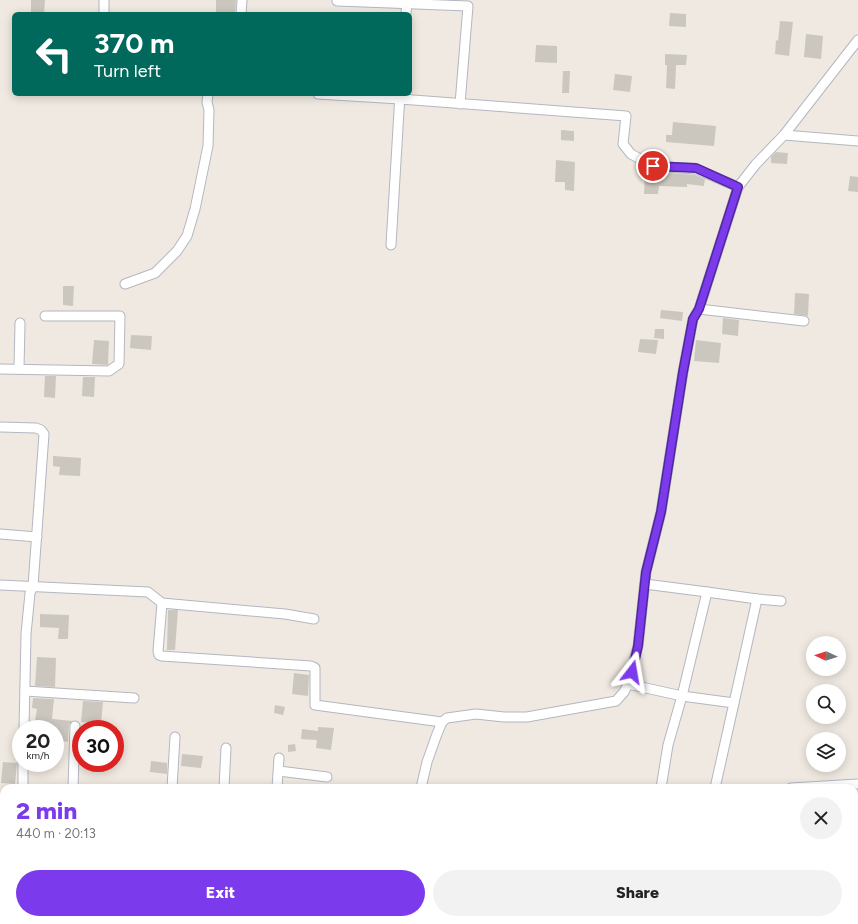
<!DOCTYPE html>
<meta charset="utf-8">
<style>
body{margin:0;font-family:Figtree,sans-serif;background:#f2f2f2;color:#222;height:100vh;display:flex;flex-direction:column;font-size:15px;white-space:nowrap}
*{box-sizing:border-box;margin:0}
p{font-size:13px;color:#767676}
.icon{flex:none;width:22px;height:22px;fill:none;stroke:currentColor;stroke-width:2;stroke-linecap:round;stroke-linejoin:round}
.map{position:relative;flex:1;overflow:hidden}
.side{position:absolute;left:0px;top:784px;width:858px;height:140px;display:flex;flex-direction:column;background:#fff;border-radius:12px 12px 0 0;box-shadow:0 2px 10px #0003}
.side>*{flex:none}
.hud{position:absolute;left:12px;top:12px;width:400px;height:84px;border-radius:6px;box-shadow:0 2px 10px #0003;background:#00695c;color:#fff;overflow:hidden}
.needle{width:26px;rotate:274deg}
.tools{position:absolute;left:806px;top:636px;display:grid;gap:8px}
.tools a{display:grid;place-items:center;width:40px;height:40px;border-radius:50%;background:#fff;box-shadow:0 2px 10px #0003;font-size:20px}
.speed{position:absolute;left:12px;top:720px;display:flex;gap:8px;font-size:20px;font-weight:700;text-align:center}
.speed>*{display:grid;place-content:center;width:52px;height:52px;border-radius:50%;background:#fff;box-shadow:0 2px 10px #0003;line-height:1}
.speed small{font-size:10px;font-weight:400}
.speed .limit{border:6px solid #d22;background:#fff;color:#111}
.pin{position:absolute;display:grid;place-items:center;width:34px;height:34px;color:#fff;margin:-17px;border:2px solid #fff;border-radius:50%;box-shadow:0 1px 4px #0007}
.me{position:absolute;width:44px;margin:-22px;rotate:14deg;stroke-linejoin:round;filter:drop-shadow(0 0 3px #0008)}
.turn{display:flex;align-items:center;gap:14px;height:84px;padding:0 16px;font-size:18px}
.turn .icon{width:52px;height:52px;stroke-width:2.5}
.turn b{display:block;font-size:28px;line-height:34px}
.round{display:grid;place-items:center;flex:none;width:42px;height:42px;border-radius:21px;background:#f2f2f2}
.headline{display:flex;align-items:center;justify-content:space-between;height:68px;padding:0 16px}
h1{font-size:24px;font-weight:800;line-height:30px;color:#7c3aed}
.button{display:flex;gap:8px;margin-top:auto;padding:8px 16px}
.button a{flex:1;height:46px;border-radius:24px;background:#7c3aed;color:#fff;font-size:16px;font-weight:800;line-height:46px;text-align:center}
.button a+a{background:#f2f2f2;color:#222}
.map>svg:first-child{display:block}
.building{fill:#cbc7bf}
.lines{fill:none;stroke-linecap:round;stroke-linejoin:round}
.minor-casing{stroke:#b4b7c1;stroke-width:11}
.minor{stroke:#fff;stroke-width:9}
.route-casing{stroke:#51269a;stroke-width:10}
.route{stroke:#7c3aed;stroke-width:7}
</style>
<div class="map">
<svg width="858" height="924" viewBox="0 0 858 924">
<rect width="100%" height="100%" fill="#efe9e1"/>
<g class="building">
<path d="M31 0H45L44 14H31Z"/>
<path d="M216 0H236L235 14H216Z"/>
<path d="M670 13 686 14V27L669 26Z"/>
<path d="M780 21 793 22 789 56 775 54 776 40 778 41Z"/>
<path d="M806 34 823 36 821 59 804 57Z"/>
<path d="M536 45 557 46V63L535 62Z"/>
<path d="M665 54 687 55 686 65H676L675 89 666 88 667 65H665Z"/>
<path d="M563 71H570L569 93H562Z"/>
<path d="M615 74 632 76 630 92 613 90Z"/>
<path d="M673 122 716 126 714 146 666 142V135H672Z"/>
<path d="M561 130 574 131V141L561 140Z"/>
<path d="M776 152 788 153 787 164 771 163V157Z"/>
<path d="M556 160 575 162 574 191 565 190V182H555Z"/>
<path d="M645 171 695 175 705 179 704 186 687 184V187L659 186 658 194H644Z"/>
<path d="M850 176 858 177V192L848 191Z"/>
<path d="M63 286H74L73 306 63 305Z"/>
<path d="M795 293 809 294 808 316 794 314Z"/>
<path d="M661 310 683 312 682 321 660 318Z"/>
<path d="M723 318 739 320 738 336 722 334Z"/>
<path d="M655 329H664V339L654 338Z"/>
<path d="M131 335 152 336 151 350 130 348Z"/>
<path d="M640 339 658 340 656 354 638 352Z"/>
<path d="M94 340 109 341 108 365 92 364Z"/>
<path d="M696 340 721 343 719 363 694 361Z"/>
<path d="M45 376H56L55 398 44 397Z"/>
<path d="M83 377H95L94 397 82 396Z"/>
<path d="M53 456 81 458 80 476 59 475 60 467 53 466Z"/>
<path d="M168 610H178L175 650H167Z"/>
<path d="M40 614 69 615 68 639H58L59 628 40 627Z"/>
<path d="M37 657 56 658 55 687 35 686Z"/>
<path d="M294 673 309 675 308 696 292 694Z"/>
<path d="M33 698 54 699 52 719 73 721 69 725 68 742 55 740V729L34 727 37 709 32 708Z"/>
<path d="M83 701 103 702 101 724 81 722Z"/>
<path d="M275 705 285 707 283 715 274 713Z"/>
<path d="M318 727 334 728 331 750 316 748 317 740 301 739 302 729 318 731Z"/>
<path d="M295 744 296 751 288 752V745Z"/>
<path d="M182 754 203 756 201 768 181 766Z"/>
<path d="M151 761 167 763V774L150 772Z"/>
<path d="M3 762 17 763 15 784 1 783Z"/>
</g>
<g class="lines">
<g class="minor-casing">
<g id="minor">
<path d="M337 1 468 6 460 104"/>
<path d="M104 14V0"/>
<path d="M241 14 242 0"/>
<path d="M406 14 407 0"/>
<path d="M318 94 400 99 626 116 623 144 631 154 653 166 696 169 738 187"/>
<path d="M784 135 858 141"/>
<path d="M391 245 400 94"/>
<path d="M125 284 155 273 177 251 187 236 195 209 208 146 209 110 207 102 208 94"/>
<path d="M699 309 804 321"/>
<path d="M19 368 20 323"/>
<path d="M0 369 109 371 119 364 120 316H45"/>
<path d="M0 427 36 428 41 430 44 434 33 586 30 593 26 634 24 729"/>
<path d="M0 534 37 537"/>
<path d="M645 584 707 592 682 696 668 745 661 788"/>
<path d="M0 585 148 592 162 603 285 614 314 619"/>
<path d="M707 592 757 599 781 601"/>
<path d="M162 603 158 651 159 655 162 656 311 666 315 668V705L442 722"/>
<path d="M628 684 682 696 734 703 715 788"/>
<path d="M25 691 134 698"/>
<path d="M734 703 757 599"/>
<path d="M279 771 327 777"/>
<path d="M23 788V763"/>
<path d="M73 788 75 726"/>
<path d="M172 788 175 737"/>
<path d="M224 788 226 748"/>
<path d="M277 788 279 758"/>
<path d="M421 788 427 762 437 734 442 722 447 718 476 714 504 717H527L616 701 624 692 628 684 638 646 646 572 661 512 683 372 693 319 699 309 738 187 756 164 784 135 858 40"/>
<path d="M791 788 858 784"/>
<path d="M854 838H858"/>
<path d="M854 888H858"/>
<path d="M640 920V924"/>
<path d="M171 924 172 920"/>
<path d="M372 924 375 920"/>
<path d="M771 924V920"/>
</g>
</g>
<use href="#minor" class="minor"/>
</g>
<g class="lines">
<g class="route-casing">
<path id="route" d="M632 672 638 646 646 572 661 512 683 372 693 319 699 309 738 187 696 168 653 166"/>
</g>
<use href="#route" class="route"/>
</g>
</svg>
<div class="tools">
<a><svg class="needle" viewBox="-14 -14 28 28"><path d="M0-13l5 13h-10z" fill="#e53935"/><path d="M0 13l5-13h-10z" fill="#767676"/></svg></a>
<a><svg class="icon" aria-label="search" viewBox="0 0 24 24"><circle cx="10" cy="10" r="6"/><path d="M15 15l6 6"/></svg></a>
<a><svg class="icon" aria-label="layers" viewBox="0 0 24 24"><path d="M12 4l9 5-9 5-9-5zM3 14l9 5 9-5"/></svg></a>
</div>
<div class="speed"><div>20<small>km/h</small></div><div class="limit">30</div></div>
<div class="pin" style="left:653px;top:166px;background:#d93025"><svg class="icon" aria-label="arrive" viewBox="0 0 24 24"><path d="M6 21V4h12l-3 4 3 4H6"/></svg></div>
<svg class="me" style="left:632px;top:672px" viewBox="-20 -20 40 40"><path d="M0-17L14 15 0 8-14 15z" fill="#7c3aed" stroke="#fff" stroke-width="4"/></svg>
<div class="hud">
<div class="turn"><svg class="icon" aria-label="left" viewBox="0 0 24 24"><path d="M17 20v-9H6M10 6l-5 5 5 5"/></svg><div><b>370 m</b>Turn left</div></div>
</div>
<section class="side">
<div class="headline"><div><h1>2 min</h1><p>440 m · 20:13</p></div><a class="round"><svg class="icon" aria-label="close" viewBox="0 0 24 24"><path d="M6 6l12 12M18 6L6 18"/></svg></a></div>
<div class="button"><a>Exit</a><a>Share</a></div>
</section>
</div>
